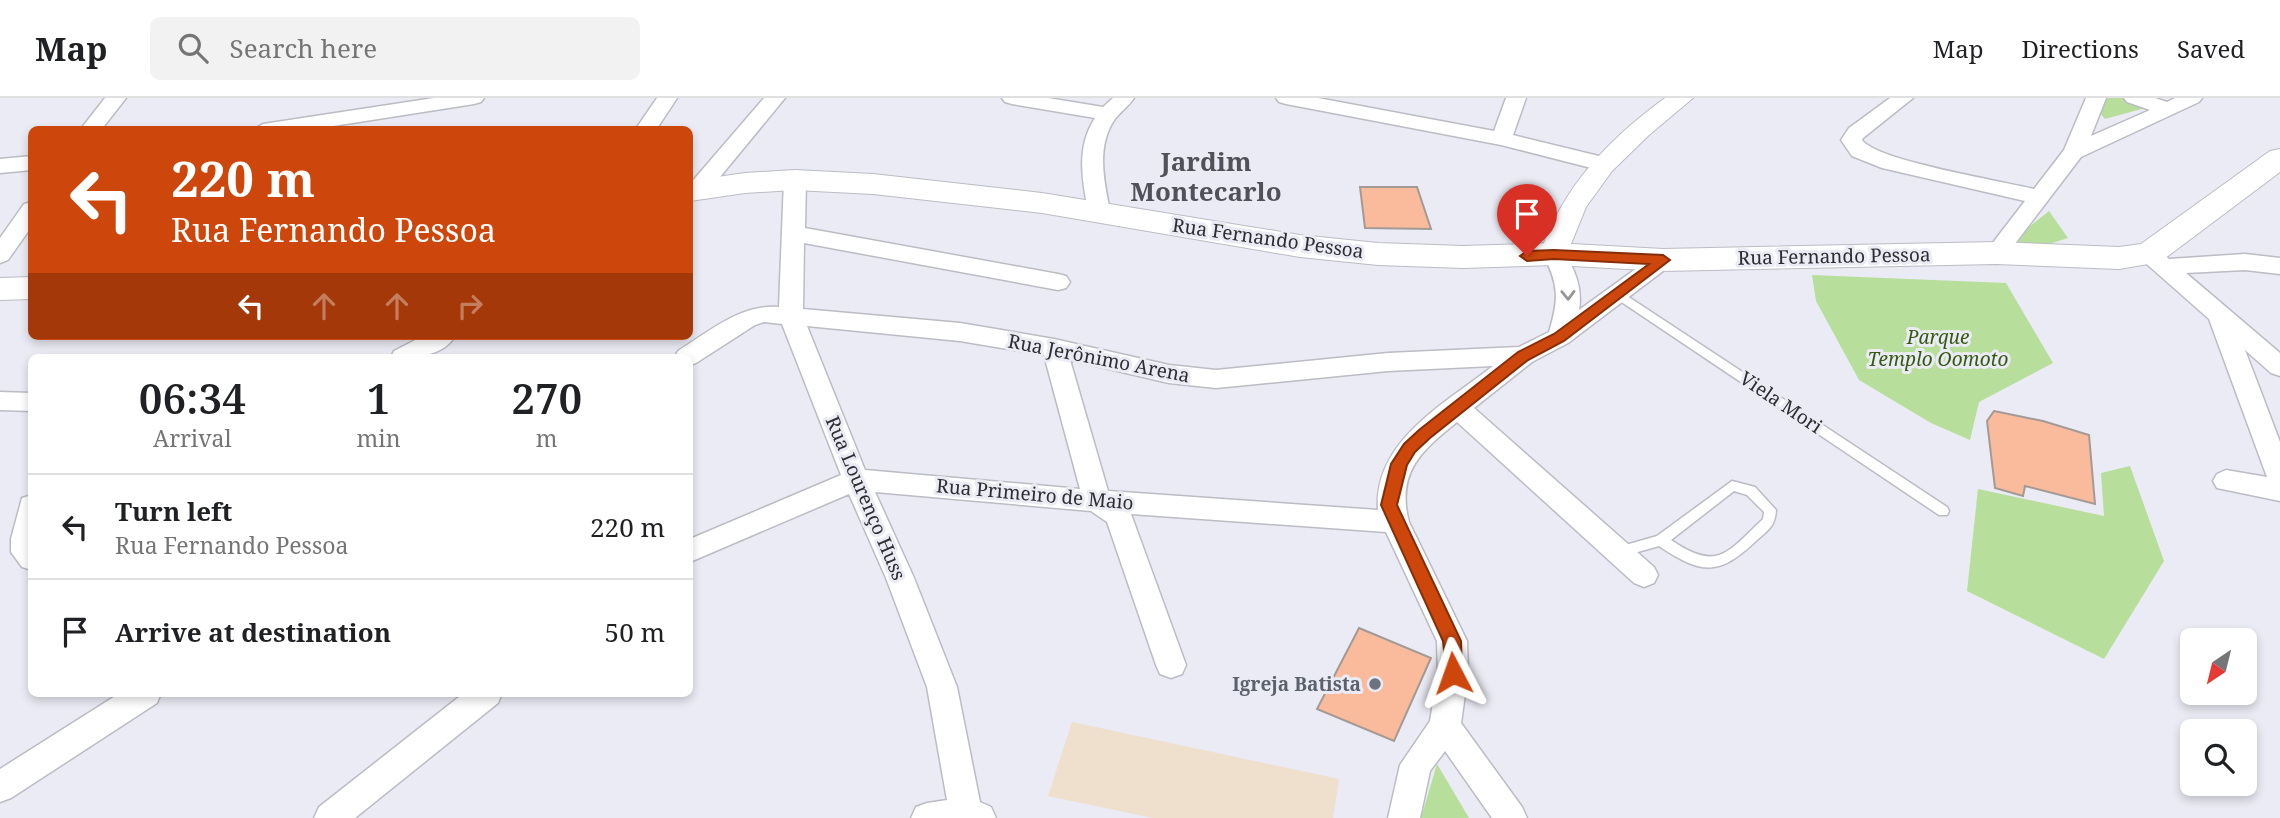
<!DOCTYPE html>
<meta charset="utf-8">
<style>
body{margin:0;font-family:"Noto Serif",serif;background:#f2f2f2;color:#202124;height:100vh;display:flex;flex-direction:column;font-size:26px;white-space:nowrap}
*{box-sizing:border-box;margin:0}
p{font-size:23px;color:#757577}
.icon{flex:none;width:38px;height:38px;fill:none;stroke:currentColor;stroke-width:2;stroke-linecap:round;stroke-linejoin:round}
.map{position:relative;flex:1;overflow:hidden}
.details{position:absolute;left:28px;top:256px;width:665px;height:343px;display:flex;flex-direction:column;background:#fff;border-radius:10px;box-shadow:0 4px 10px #0003}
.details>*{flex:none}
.hud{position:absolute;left:28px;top:28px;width:665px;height:214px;border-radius:10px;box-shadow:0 4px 10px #0003;background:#cd470c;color:#fff;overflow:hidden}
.needle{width:46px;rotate:215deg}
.controls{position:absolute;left:2180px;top:530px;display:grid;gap:14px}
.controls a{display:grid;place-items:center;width:77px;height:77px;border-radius:10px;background:#fff;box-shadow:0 4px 10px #0003;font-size:35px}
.pin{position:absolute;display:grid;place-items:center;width:60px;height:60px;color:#fff;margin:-72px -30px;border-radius:50% 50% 50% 0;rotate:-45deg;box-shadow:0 0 7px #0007}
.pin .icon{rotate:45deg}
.me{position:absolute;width:77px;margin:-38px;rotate:356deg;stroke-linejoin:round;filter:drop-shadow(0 0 5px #0008)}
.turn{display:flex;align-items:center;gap:24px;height:147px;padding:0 28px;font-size:32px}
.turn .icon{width:91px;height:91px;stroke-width:2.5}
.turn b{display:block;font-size:49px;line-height:60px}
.lanes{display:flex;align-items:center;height:66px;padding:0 28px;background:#0003;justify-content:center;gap:35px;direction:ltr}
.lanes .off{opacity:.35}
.eta{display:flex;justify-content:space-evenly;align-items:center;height:119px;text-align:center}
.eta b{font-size:42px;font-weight:600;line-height:49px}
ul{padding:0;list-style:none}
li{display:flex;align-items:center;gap:21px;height:105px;padding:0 28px;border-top:2px solid #e0e0e0}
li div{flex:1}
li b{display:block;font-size:26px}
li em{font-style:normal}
header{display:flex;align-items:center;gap:42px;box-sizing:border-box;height:98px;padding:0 35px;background:#fff;border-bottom:2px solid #e0e0e0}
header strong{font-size:33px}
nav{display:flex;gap:38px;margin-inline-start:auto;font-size:24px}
.search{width:490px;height:63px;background:#f2f2f2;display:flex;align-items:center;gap:18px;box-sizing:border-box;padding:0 24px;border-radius:10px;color:#757577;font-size:26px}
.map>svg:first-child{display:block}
.education{fill:#efdfcd}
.green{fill:#b7df9b}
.building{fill:#faba9c;stroke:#a39a96;stroke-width:2}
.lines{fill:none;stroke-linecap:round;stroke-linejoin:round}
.service-casing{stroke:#bbbcc4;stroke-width:3}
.minor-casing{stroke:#bbbcc4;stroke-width:3}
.tertiary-casing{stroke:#bbbcc4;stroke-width:2}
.secondary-casing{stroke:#bbbcc4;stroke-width:2}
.service{fill:#fff;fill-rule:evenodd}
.minor{fill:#fff;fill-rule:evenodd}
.tertiary{fill:#fff;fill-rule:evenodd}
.secondary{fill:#fff;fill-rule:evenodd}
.oneway{stroke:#969698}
.route{fill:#cd470c;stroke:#852e08;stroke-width:2}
.worship-dot{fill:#6b7280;stroke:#eaebf4;stroke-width:2.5}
.labels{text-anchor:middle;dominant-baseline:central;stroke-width:6;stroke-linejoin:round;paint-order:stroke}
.street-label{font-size:19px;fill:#2d2e31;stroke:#eaebf4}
.park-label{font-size:19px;font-style:italic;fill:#355a11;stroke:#eaebf4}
.worship-label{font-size:19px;font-weight:bold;fill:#5b616d;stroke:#eaebf4;text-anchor:end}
.district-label{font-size:26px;font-weight:bold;fill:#515259;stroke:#eaebf4}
</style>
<header>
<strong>Map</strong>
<div class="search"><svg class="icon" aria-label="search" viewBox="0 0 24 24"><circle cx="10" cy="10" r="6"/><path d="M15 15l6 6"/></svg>Search here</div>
<nav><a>Map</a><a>Directions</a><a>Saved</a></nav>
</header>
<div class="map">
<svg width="2280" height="720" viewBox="0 0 2280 720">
<rect width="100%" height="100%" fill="#eaebf4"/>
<path class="education" d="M1072 624 1339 681 1333 720H1153L1048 698Z"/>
<g class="green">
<path d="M2103 0H2123L2145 10 2105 21 2095 9Z"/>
<path d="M2049 113 2068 140 2037 150 2016 146 2029 129Z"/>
<path d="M1812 177 2006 185 2053 265 1979 304 1970 342 1931 325 1859 282 1816 203Z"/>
<path d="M2130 368 2164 463 2104 561 1967 493 1978 391 2104 418 2101 375Z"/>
<path d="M1437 666 1469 720H1421Z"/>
</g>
<g class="building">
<path d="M1360 89H1417L1431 131 1365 130Z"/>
<path d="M1994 313 2043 323 2089 337 2095 406 2025 388 2023 398 1995 390 1987 323Z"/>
<path d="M1359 530 1431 560 1394 643 1317 611Z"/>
</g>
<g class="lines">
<g class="service-casing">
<g id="service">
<path d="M1618 192 1947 409 1949 413 1947 417H1939L1614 199 1613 196 1614 193Z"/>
<path d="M1732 383 1755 389 1776 412C1775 429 1768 432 1756 443 1718 479 1701 476 1659 448L1620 459 1615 458 1614 454 1615 450 1657 438ZM1734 393 1747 397 1764 414 1763 421C1727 455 1718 474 1671 442Z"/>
</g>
</g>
<g class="minor-casing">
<g id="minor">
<path d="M105 0H126L101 32H80Z"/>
<path d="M434 0H484L481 4 474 6 308 32H253L263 26Z"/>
<path d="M657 0H677L656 32H635Z"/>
<path d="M764 0H785L706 96H690V86Z"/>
<path d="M1002 0H1048L1103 9 1113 0H1134C1129 8 1121 13 1115 21 1096 48 1104 83 1110 113L1107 118 1099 120 1091 118 1088 113C1082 81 1076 49 1095 20L1012 6 1005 4Z"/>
<path d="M1276 0H1318L1494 33 1506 0H1526L1513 37 1611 61 1614 66 1611 71 1603 73 1501 47 1286 6 1279 4Z"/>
<path d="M1890 0H1913L1863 40 1862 42C1877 63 2002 83 2034 91L2064 52 2086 0H2106L2091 38 2150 12 2127 4 2124 0H2155L2167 4 2175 0H2202L2199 4 2081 59 2004 160 1996 163 1988 160 1985 155 2025 103 1882 70 1852 58 1841 42 1849 30Z"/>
<path d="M32 58V72L0 75V61Z"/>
<path d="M795 75 803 77 806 82 805 130 1058 176 1066 178 1070 184 1066 190 1058 192 804 145 803 211 960 225 1054 241 1169 267 1216 272 1388 255 1519 249 1549 234C1559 201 1559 187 1543 156L1546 151 1554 148 1562 151C1574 170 1583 189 1579 212L1655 157 1663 154 1671 157 1674 162 1671 167 1568 245 1532 264 1474 310 1654 469 1658 477 1654 485 1644 489 1634 485 1457 324C1421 353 1396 375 1409 424L1467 543 1468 575 1461 625 1522 709 1527 720H1492L1445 653 1430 673 1420 720H1388L1400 667 1430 623 1438 575 1437 543 1386 434 1131 416 1186 567 1182 576 1171 580 1160 576 1156 567 1107 424 1091 413 875 394 914 480 957 589 980 704 991 709 996 720H911L916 709 927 705 947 702 927 589 886 480 849 396 690 464V441L841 377 782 226 764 224 755 227 696 265 690 267V259H675L678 253C710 233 741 206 779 209L784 82 787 77ZM807 228 960 243 1044 257 1080 391 865 372ZM1070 262 1169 285 1216 290 1388 273 1493 268C1446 305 1373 343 1378 412L1108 393Z"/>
<path d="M32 104V128L8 162 0 165V140L24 106Z"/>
<path d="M2149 148 2157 151 2169 161 2245 156 2280 160V176L2245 172 2186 175 2280 255V278L2271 275 2245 252 2280 344V403L2217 390 2213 383 2217 376 2226 372 2267 379 2209 221 2141 161 2138 156 2141 151Z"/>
<path d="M423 238H455C442 260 413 259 391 259L394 253Z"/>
<path d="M0 294 32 295V313L0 312Z"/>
<path d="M32 397V472L22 469 11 454V441L22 400Z"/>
<path d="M120 595H161L157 605 11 700 0 704V671Z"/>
<path d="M464 595H502L498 605 355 720H314L319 709Z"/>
</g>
</g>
<g class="tertiary-casing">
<path id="tertiary" d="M1665 0H1693L1649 37 1612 73 1586 109 1564 163 1554 165 1544 163 1540 156C1563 88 1609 41 1665 0Z"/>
</g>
<g class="secondary-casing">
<g id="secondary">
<path d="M2280 51V74L2160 164 2119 171 1996 166 1663 173 1554 167 1463 170 1378 167 1300 159 1042 115 873 96 795 92 745 95 690 103V83L745 75 795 72 873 76 1042 95 1300 137 1378 145 1463 148 1554 145 1663 151 1996 144 2119 149 2141 146 2270 53Z"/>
<path d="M32 179V201L0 202V180Z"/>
</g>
</g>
<use href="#service" class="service"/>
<use href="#minor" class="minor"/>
<use href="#tertiary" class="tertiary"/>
<use href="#secondary" class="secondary"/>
</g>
<defs><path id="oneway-chevron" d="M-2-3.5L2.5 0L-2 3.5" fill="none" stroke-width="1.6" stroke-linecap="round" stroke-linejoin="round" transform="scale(1.75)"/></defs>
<use class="oneway" href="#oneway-chevron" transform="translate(1568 197) rotate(89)"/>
<path class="route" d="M1554 152 1663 157 1670 162 1564 243 1528 262 1430 340 1415 354 1407 367 1397 407 1461 543 1462 575 1460 581 1453 583 1447 581 1443 543 1381 407 1391 366 1404 346 1419 332 1518 254 1554 236 1649 166 1554 161 1527 163 1520 158 1527 153Z"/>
<circle class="worship-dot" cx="1375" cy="586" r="7"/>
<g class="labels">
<g class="street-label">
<text transform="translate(1268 140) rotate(8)">Rua Fernando Pessoa</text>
<text transform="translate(1834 158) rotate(-1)">Rua Fernando Pessoa</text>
<text transform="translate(1099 260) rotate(11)">Rua Jerônimo Arena</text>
<text transform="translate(1781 304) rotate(34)">Viela Mori</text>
<text transform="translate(1035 396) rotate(5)">Rua Primeiro de Maio</text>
<text transform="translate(866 400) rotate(67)">Rua Lourenço Huss</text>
</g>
<g class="park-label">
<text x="1938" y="239">Parque<tspan x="1938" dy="22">Templo Oomoto</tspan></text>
</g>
<g class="worship-label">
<text x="1361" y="586">Igreja Batista</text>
</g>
<g class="district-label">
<text x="1206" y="63">Jardim<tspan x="1206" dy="30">Montecarlo</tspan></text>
</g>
</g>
</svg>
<div class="controls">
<a><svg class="needle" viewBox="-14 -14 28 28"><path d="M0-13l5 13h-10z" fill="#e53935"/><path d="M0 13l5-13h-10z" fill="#757577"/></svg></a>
<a><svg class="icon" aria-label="search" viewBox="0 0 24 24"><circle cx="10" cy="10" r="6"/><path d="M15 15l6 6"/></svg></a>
</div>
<div class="pin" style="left:1527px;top:158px;background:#d93025"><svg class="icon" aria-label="arrive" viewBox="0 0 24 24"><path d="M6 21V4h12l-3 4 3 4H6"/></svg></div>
<svg class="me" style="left:1453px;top:575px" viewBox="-20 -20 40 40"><path d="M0-17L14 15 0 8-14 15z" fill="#cd470c" stroke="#fff" stroke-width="4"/></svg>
<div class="hud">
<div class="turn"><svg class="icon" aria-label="left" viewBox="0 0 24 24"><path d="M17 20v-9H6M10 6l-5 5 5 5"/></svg><div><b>220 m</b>Rua Fernando Pessoa</div></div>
<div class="lanes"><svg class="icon" aria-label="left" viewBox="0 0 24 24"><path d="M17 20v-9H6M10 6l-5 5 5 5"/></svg><svg class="icon off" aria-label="ahead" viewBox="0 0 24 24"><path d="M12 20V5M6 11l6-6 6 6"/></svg><svg class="icon off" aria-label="ahead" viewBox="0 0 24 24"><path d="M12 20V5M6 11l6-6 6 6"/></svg><svg class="icon off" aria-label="right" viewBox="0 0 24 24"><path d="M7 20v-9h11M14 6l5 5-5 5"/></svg></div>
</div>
<section class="details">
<div class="eta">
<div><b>06:34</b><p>Arrival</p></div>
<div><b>1</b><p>min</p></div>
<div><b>270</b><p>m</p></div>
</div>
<ul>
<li><svg class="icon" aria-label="left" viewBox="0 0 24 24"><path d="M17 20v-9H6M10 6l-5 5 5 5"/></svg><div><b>Turn left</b><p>Rua Fernando Pessoa</p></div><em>220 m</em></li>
<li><svg class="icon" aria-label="arrive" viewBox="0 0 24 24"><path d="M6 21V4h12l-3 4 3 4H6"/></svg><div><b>Arrive at destination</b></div><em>50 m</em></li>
</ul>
</section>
</div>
